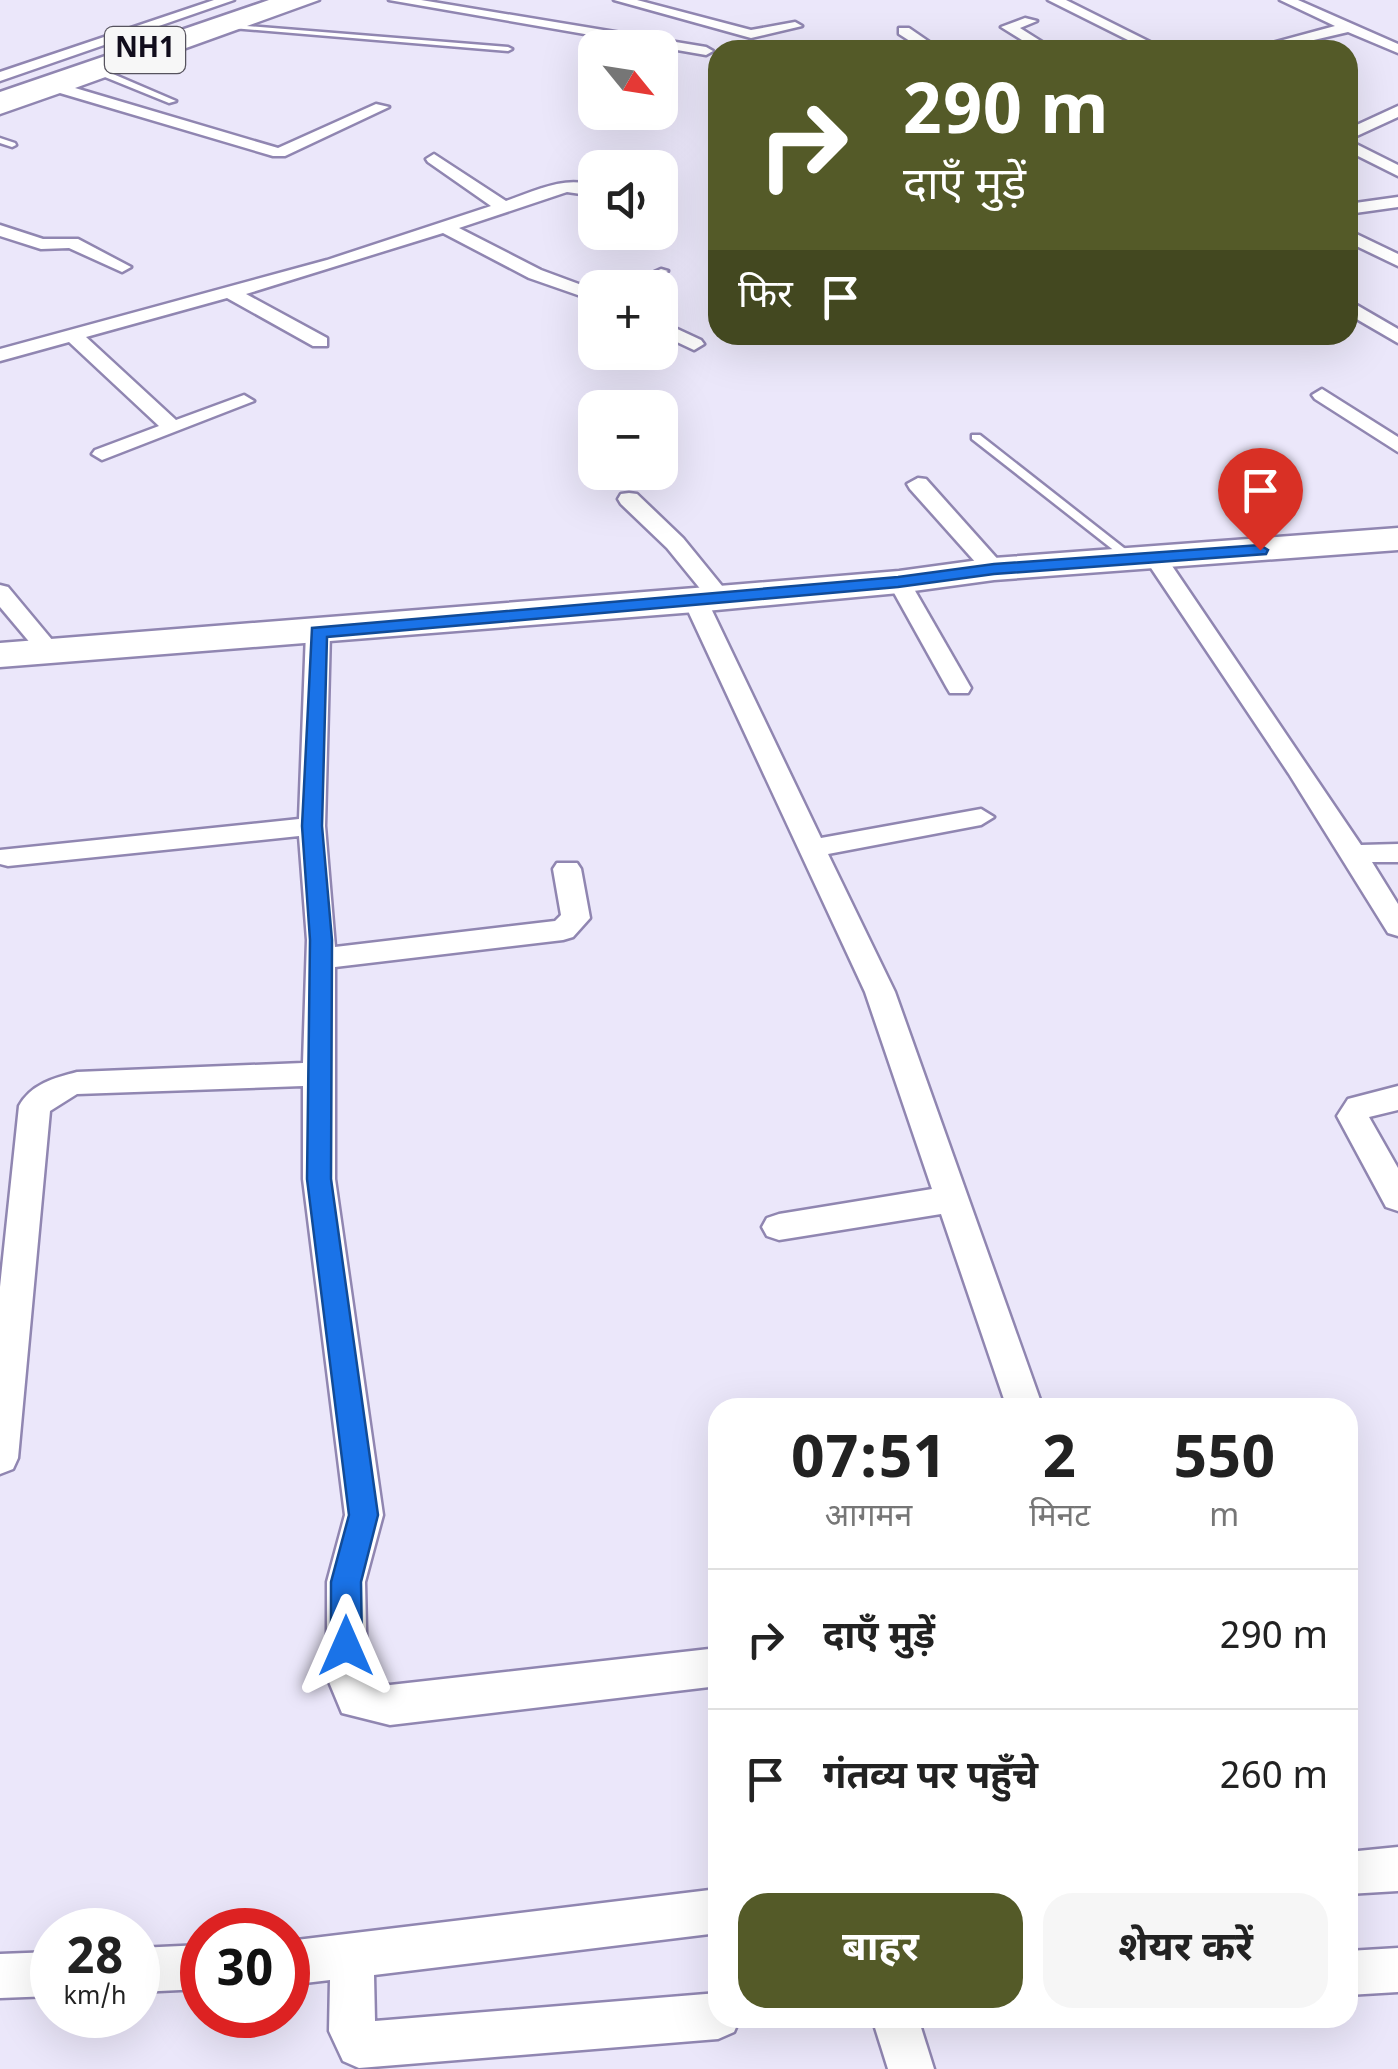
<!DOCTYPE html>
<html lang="hi">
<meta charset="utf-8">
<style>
body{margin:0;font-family:Georgia,"Noto Sans Devanagari",serif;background:#f6f6f6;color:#222;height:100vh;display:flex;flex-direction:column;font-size:38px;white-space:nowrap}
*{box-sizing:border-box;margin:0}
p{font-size:32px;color:#767676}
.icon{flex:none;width:55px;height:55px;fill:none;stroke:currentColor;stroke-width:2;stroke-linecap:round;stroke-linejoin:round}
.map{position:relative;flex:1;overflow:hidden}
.side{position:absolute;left:708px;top:1398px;width:650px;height:630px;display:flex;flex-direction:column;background:#fff;border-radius:30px;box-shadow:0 10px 40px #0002}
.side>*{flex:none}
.banner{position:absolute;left:708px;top:40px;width:650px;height:305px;border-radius:30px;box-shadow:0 10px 40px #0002;background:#545a28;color:#fff;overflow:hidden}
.needle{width:65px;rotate:120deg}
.fabs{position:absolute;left:578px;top:30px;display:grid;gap:20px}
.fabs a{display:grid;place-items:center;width:100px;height:100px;border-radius:20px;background:#fff;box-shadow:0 10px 40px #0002;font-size:50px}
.speed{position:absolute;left:30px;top:1908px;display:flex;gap:20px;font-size:50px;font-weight:700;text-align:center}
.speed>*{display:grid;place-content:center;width:130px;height:130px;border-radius:50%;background:#fff;box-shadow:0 10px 40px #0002;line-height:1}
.speed small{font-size:25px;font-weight:400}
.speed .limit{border:15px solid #d22;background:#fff;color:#111}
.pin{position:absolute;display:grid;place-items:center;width:85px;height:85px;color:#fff;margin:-102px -42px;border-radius:50% 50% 50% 0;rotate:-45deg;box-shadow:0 0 10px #0007}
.pin .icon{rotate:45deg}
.me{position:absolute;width:110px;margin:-55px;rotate:0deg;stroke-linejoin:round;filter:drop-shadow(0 0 8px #0008)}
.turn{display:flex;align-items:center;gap:35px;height:210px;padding:0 30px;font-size:45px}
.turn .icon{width:130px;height:130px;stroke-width:2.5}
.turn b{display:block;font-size:70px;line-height:85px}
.then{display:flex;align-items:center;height:95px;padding:0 30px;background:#0003;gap:20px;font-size:38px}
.eta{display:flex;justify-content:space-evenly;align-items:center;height:170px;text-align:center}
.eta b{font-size:60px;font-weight:700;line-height:70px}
.cta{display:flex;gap:20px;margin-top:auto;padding:20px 30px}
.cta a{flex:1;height:115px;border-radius:30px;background:#545a28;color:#fff;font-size:40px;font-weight:700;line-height:115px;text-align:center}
.cta a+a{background:#f6f6f6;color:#222}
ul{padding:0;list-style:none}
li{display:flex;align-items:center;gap:30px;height:140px;padding:0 30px;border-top:2px solid #e0e0e0}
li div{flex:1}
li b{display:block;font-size:38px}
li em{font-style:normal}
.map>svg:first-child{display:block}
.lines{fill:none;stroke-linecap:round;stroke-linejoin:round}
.service-casing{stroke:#9086b1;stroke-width:5}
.minor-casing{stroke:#9086b1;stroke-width:5}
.trunk-casing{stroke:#9086b1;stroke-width:5}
.service{fill:#fff;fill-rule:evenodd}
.minor{fill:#fff;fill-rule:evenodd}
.trunk{fill:#fff;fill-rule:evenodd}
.route{fill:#1a73e8;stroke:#114b97;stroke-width:2.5}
.labels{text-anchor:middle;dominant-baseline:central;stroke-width:8;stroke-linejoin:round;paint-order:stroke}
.shield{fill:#f7f7f7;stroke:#56535e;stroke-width:2.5}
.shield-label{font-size:28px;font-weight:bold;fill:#110d1c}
</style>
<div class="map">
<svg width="1398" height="2069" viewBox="0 0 1398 2069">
<rect width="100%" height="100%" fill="#ebe7fa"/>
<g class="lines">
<g class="service-casing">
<g id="service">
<path d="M234 25 508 47 512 49 508 51 232 28Z"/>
<path d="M100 71H106L176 101 169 103 100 75Z"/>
<path d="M0 138 15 143 16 145 12 147 0 143Z"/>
<path d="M661 269 668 271 632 288H619Z"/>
<path d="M972 435H980L1138 559V563H1130L972 439Z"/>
</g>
</g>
<g class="minor-casing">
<g id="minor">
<path d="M214 0H234L0 81V72Z"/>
<path d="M299 0H319L75 88 278 148 376 104 389 107 285 156H273L60 93 0 114V104Z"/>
<path d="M389 0H421L706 47 713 51 706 55Z"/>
<path d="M614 0H637L751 30 795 22 802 26 751 38Z"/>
<path d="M1048 0H1066L1166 50H1148Z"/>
<path d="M1280 0H1298L1398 44V53L1348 32 1271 50H1246L1335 26Z"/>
<path d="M1025 18 1037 21 1020 28 1055 50H1038L1001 27Z"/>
<path d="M899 28H909L941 50H924L899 34Z"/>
<path d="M1398 106V117L1348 140V129Z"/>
<path d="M1348 140 1398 165V176L1348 151Z"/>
<path d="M434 154 506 201C535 191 565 175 595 186V196L567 192 459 228 541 270 595 290V301L529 278 443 233 246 294 327 338V346H313L227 298 86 337 176 420 244 395 254 401 102 460 92 454 95 450 159 426 69 342 0 361V349L327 260 491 206 428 162 426 159Z"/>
<path d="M1398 197V207L1348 214V204Z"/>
<path d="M0 225 43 239H78L131 267 122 272 69 248 41 249 0 236Z"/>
<path d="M1348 230 1398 254V266L1348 242Z"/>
<path d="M1348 300 1398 329V343L1348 314Z"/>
<path d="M660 321 701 340 704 344 694 350 660 334Z"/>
<path d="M1322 389 1398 437V452L1315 399 1312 395Z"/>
<path d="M918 478 926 479 1002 564 1005 569 1002 574H986L910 489 907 484Z"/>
<path d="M629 493 637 494 683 538 727 592 731 597 727 602H711L667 548 621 504 618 499 621 494Z"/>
<path d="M1156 552 1164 554 1361 845 1398 844V862H1372L1398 904V936L1388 933 1289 774 1145 559Z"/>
<path d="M899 575 910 582 971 688 968 693H950L947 688 888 582Z"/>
<path d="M0 585 8 587 58 647 62 652 58 657H42L0 607Z"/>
<path d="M695 593 707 600 821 838 981 809 994 817 981 825 828 854 895 992 1043 1408H1007L941 1214 779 1240 767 1236 762 1227 767 1218 779 1214 932 1189 865 992 683 600Z"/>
<path d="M318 625 330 632 325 826 335 947 555 921 561 915 553 869 557 863H577L581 869 590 918 573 937 563 940 335 967V1179L383 1515 365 1582 367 1677 369 1682 390 1685 718 1648V1686L390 1725 342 1713 327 1677V1582L345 1515 303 1179V1086L77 1094 50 1111 18 1458 13 1469 0 1474V1287L19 1106C31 1084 54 1078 77 1072L303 1063 307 940 299 836 8 866 0 864V850L299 819 306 632Z"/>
<path d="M1398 1086V1110L1369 1117 1398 1168V1211L1386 1207 1337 1116 1348 1099Z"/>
<path d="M1398 1847V1891L1348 1894V1852Z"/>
<path d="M718 1889V1933L374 1975 375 2021 718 1993V2018H740L734 2032 718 2039 359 2068 343 2061 329 2031 330 1980 288 1985V1941Z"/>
<path d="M202 1945V1989L138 1992V1948Z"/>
<path d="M1398 1948V1992L1348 1995V1951Z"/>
<path d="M52 1952V1996L0 1998V1954Z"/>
<path d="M872 2018H918L934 2069H888Z"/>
</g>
</g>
<g class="trunk-casing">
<g id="trunk">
<path d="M269 0H302L299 5 0 108V92Z"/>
<path d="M1398 528V550L994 580 899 593 695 612 0 667V643L695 588 899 571 994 558Z"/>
</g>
</g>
<use href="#service" class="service"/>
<use href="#minor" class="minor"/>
<use href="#trunk" class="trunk"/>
</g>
<path class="route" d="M1260 545 1268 550 1266 554 994 574 898 587 327 637 322 826 332 940 331 1179 378 1515 361 1582 362 1646 357 1656 346 1660 336 1656 331 1646V1582L349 1515 307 1179 310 940 302 826 312 628 898 577 994 564Z"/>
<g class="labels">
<rect class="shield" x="105" y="27" width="80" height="46" rx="8"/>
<g class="shield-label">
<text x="145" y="50">NH1</text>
</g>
</g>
</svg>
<div class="fabs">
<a><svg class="needle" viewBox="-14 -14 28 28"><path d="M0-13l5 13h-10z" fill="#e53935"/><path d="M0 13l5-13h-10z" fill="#767676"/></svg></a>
<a><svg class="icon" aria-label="sound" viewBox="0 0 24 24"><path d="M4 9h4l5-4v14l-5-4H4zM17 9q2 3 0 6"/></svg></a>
<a>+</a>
<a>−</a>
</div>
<div class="speed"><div>28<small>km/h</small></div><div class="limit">30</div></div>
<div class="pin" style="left:1260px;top:550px;background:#d93025"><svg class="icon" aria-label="arrive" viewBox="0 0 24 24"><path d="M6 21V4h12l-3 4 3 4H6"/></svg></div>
<svg class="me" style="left:346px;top:1646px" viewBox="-20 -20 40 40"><path d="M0-17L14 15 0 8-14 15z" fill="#1a73e8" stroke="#fff" stroke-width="4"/></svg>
<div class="banner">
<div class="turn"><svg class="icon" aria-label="right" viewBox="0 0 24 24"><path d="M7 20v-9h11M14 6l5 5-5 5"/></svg><div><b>290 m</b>दाएँ मुड़ें</div></div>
<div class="then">फिर<svg class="icon" aria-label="arrive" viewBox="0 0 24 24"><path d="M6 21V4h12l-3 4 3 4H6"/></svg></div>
</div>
<section class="side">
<div class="eta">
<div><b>07:51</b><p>आगमन</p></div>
<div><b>2</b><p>मिनट</p></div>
<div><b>550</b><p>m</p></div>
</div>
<ul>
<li><svg class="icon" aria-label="right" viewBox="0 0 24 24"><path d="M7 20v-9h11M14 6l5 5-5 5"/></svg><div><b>दाएँ मुड़ें</b></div><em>290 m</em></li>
<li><svg class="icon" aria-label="arrive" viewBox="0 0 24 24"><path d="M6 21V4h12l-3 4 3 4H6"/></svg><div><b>गंतव्य पर पहुँचे</b></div><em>260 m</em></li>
</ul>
<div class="cta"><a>बाहर</a><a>शेयर करें</a></div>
</section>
</div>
